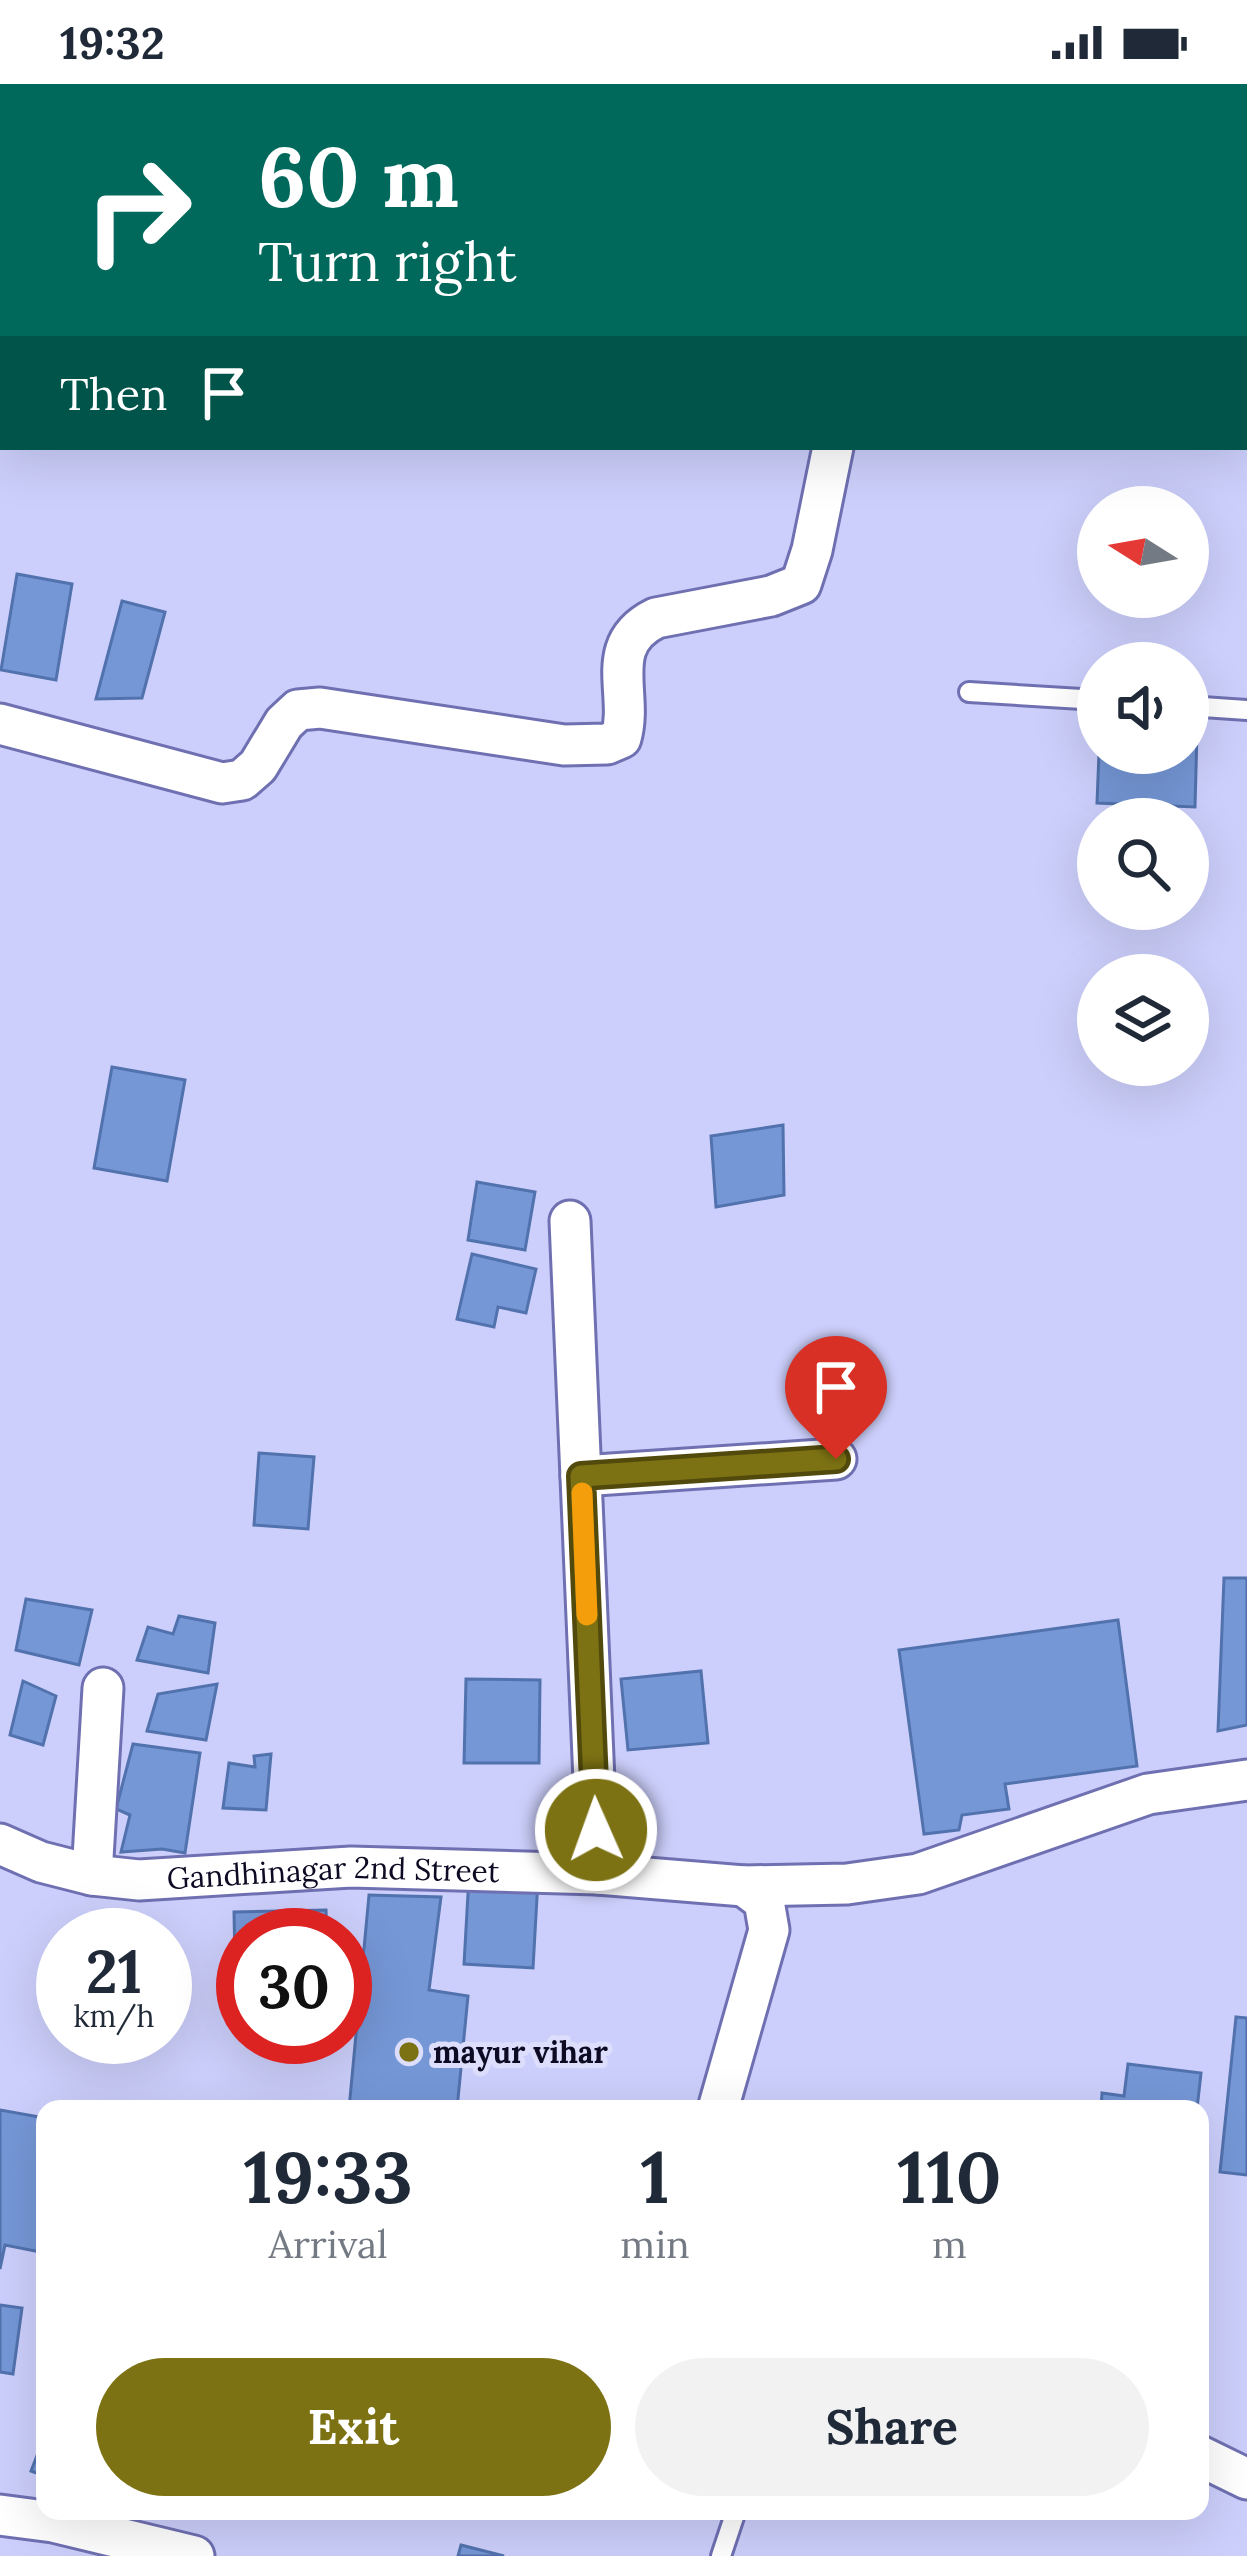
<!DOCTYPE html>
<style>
body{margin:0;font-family:Lora,serif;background:#f2f2f3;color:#1f2937;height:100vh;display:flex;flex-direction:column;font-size:45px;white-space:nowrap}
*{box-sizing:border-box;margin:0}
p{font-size:39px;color:#747a83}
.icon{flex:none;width:66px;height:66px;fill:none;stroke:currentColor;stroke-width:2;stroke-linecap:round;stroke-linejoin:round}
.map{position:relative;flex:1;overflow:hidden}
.panel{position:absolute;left:36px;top:2016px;width:1173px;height:420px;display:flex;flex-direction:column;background:#fff;border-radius:24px;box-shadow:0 12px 48px #0002}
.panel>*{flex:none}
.guide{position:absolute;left:0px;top:0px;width:1248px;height:366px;box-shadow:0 12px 48px #0002;background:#00695c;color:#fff;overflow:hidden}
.needle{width:78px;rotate:281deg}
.fabs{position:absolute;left:1077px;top:402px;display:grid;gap:24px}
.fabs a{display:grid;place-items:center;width:132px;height:132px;border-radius:50%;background:#fff;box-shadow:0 12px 48px #0002;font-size:60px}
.speed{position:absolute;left:36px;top:1824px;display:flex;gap:24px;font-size:60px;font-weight:700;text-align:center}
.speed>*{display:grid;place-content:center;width:156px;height:156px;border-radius:50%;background:#fff;box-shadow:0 12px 48px #0002;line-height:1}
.speed small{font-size:30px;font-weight:400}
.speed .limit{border:18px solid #d22;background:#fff;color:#111}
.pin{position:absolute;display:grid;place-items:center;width:102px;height:102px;color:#fff;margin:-123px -51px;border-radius:50% 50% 50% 0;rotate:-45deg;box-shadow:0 0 12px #0007}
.pin .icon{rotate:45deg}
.me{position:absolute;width:132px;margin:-66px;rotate:358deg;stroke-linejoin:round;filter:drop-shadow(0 0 9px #0008)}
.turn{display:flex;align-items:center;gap:42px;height:252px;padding:0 60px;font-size:54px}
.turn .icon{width:156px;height:156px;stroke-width:2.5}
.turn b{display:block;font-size:84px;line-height:102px}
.then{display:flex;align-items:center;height:114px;padding:0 60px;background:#0003;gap:24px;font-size:45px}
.eta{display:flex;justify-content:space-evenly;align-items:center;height:204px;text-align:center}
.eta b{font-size:72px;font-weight:800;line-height:84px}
.action{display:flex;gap:24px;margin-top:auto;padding:24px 60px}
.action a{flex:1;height:138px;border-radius:72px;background:#7d7213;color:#fff;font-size:48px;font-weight:800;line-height:138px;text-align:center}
.action a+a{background:#f2f2f3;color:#1f2937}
.status{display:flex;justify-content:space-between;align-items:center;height:84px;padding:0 60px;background:#fff;direction:ltr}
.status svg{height:33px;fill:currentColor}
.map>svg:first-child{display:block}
.building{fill:#7597d6;stroke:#5272ae;stroke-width:3}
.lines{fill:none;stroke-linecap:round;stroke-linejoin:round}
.service-casing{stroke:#6f70b2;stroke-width:24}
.minor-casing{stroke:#6f70b2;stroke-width:45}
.service{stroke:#fff;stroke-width:18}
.minor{stroke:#fff;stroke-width:39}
.route-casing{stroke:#514a0c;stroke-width:30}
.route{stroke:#7d7213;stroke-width:21}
.slow{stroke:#f59e0b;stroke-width:21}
.poi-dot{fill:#7d7213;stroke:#dcdefc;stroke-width:4.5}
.labels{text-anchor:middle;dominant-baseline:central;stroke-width:10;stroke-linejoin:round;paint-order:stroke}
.street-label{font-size:30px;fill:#0d0b24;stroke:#dcdefc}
.poi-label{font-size:30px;font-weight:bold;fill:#0d0b24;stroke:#dcdefc;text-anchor:start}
</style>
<div class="status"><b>19:32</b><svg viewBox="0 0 49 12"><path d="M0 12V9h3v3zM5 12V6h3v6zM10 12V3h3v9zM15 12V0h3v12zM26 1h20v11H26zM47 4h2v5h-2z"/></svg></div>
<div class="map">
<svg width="1247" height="2472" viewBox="0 0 1247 2472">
<rect width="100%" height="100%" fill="#cccffb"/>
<g class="building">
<path d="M17 490 72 500 56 596 1 586Z"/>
<path d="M122 517 165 528 142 614 96 615Z"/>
<path d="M1188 649H1197L1195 723 1097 719 1099 669H1188Z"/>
<path d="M112 983 185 996 167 1097 94 1084Z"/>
<path d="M783 1041 784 1111 716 1123 711 1052Z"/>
<path d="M477 1098 535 1108 525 1166 468 1156Z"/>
<path d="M472 1170 536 1185 526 1229 498 1223 494 1243 457 1235Z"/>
<path d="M259 1369 314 1373 308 1445 254 1441Z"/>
<path d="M1224 1494H1247V1641L1218 1647Z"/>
<path d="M26 1515 92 1526 79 1581 16 1566Z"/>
<path d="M179 1532 215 1539 208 1589 137 1576 148 1543 173 1550Z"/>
<path d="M1118 1536 1137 1682 1005 1700 1009 1725 962 1731 959 1746 924 1750 899 1566Z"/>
<path d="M701 1587 708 1659 628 1666 621 1595Z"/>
<path d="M466 1595 540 1596 539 1679H464Z"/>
<path d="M23 1597 56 1612 43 1661 10 1651Z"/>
<path d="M217 1600 206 1656 147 1647 158 1610Z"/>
<path d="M133 1660 200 1669 185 1769 162 1765 121 1768 130 1731 116 1725Z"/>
<path d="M271 1670 266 1726 223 1724 229 1679 255 1683 254 1672Z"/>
<path d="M469 1792 538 1796 533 1884 464 1880Z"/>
<path d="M369 1811 441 1813 429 1906 468 1912 457 2025H349Z"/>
<path d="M326 1826 327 1851H243V1883H235L234 1828Z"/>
<path d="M1236 1933 1247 1934V2091L1220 2088Z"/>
<path d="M1128 1980 1201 1989 1197 2025H1101L1102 2009 1124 2012Z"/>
<path d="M0 2026 45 2034V2169L5 2161 0 2185Z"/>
<path d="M0 2221 22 2224 13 2290 0 2288Z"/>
<path d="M45 2351V2392L31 2387Z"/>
<path d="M461 2461 504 2472H458Z"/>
</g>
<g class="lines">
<g class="service-casing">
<g id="service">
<path d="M969 608 1098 616"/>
<path d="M1188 622 1247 626"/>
<path d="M721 2472 736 2427"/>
</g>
</g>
<g class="minor-casing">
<g id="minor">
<path d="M917 3 918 0"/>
<path d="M0 640 222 699 242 696 258 682 284 639 298 626 320 624 564 661 607 660 621 654C634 609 601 561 656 534L771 512 801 500 812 466 833 363"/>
<path d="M570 1137 598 1790"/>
<path d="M581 1392 836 1375"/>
<path id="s1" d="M0 1760 41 1778 92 1791 139 1796 351 1783 598 1790 744 1802 847 1800 918 1790 1148 1710 1247 1696"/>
<path d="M92 1791 103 1604"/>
<path d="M718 2025 769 1846 764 1817 744 1802"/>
<path d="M1200 2372 1247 2395"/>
<path d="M0 2431 53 2438 194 2472"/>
</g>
</g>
<use href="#service" class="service"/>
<use href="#minor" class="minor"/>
</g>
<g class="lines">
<g class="route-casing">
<path id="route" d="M596 1746 581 1392 836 1375"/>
</g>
<use href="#route" class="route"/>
<path class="slow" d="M582 1409 587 1531"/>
</g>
<circle class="poi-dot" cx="409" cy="1968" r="12"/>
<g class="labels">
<g class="street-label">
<text stroke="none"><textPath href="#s1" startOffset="339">Gandhinagar 2nd Street</textPath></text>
</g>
<g class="poi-label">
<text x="433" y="1968">mayur vihar</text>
</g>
</g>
</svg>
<div class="fabs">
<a><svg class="needle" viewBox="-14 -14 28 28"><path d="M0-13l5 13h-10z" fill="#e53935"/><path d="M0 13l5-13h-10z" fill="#747a83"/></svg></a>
<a><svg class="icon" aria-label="sound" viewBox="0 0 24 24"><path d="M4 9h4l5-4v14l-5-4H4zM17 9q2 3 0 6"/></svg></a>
<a><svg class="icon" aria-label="search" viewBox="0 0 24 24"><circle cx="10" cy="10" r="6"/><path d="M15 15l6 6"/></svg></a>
<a><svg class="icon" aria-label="layers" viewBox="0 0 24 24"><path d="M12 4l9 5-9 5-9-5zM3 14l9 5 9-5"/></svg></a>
</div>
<div class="speed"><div>21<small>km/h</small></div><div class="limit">30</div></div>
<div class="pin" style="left:836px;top:1375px;background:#d93025"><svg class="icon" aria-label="arrive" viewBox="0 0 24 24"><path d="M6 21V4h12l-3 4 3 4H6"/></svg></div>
<svg class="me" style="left:596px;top:1746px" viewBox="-20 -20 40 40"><circle r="17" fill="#7d7213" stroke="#fff" stroke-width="3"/><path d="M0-11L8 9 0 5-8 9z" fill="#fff"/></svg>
<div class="guide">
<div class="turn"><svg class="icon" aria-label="right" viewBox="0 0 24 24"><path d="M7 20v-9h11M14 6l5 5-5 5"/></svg><div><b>60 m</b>Turn right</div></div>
<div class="then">Then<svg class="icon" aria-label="arrive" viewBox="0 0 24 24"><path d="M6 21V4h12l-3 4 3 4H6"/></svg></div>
</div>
<section class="panel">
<div class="eta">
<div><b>19:33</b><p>Arrival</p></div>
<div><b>1</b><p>min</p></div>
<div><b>110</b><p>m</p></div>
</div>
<div class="action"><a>Exit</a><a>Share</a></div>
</section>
</div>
